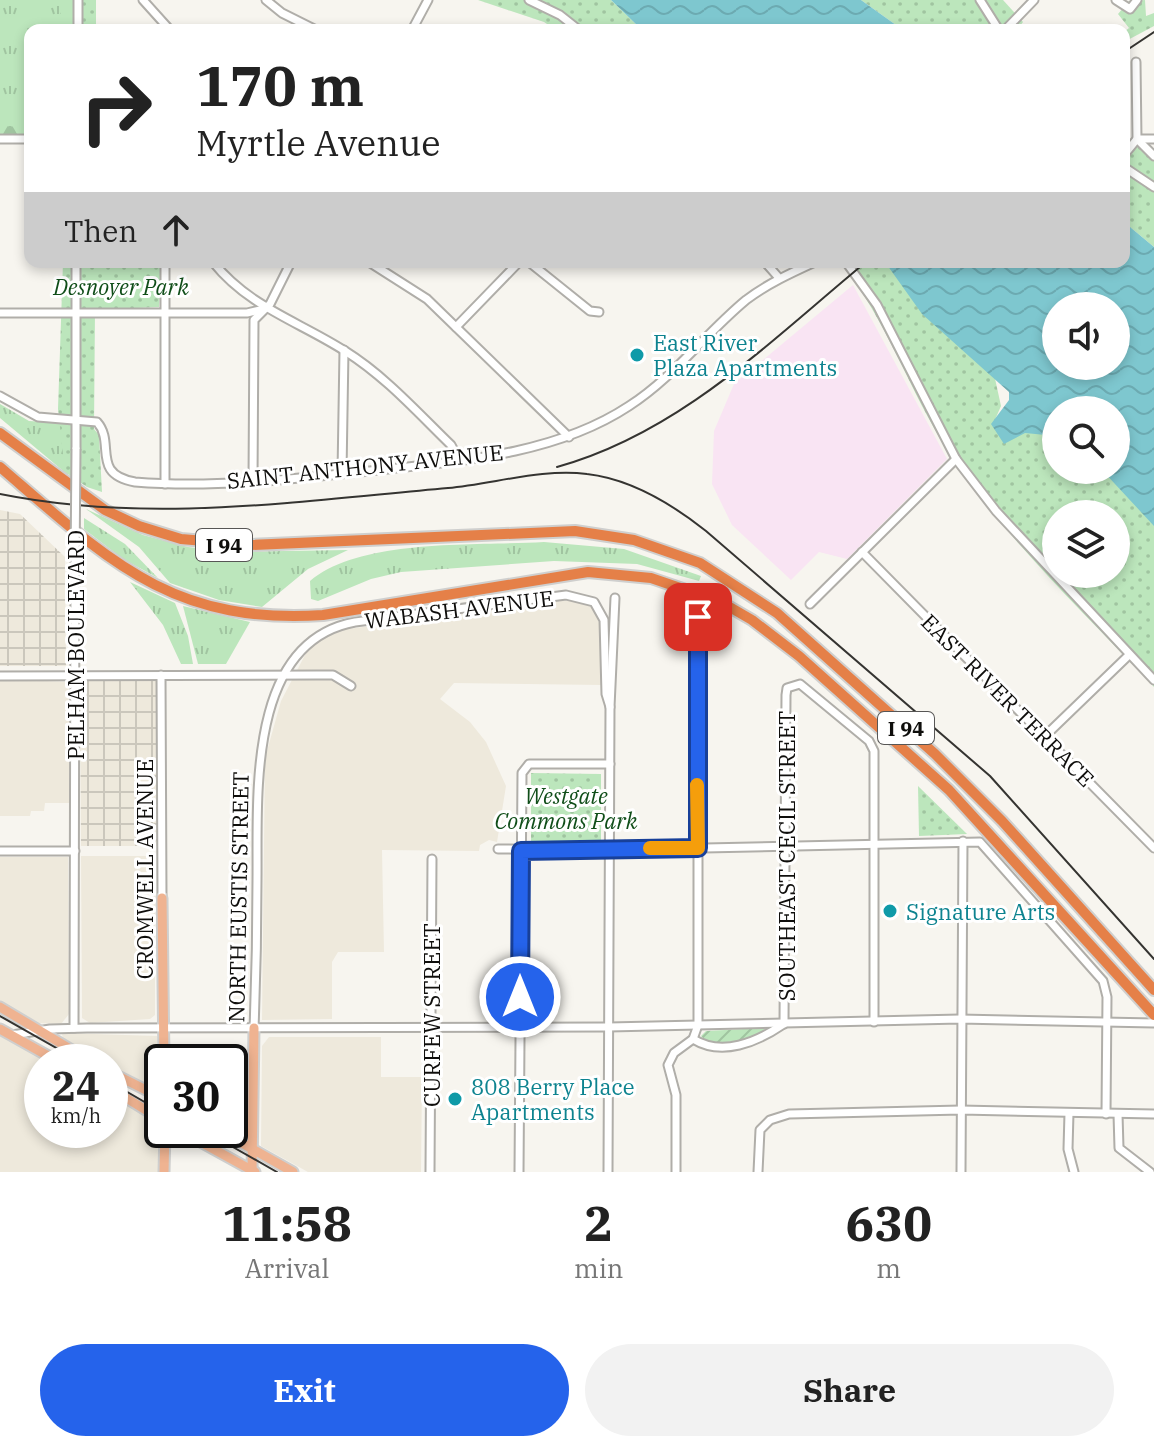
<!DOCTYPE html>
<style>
body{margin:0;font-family:"IBM Plex Serif",serif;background:#f2f2f2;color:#222;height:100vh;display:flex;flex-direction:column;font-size:30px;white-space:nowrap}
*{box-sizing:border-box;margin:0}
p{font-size:26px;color:#767676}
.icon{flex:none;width:44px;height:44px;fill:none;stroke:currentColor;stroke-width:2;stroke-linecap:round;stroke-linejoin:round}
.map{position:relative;height:1172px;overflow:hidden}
.details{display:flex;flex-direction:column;background:#fff;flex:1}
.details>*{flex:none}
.guide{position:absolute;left:24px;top:24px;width:1106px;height:244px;border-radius:16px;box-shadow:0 4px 12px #0003;background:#fff;color:#222;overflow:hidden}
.controls{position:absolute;left:1042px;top:292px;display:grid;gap:16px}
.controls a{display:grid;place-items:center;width:88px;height:88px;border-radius:50%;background:#fff;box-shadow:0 4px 12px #0003;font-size:40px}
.speed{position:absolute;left:24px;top:1044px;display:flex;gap:16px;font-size:40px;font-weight:700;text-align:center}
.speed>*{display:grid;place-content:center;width:104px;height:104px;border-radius:50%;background:#fff;box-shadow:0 4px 12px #0003;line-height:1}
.speed small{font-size:20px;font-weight:400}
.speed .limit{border:4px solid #111;border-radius:12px;background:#fff;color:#111}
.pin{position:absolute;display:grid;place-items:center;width:68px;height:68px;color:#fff;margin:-34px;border-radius:16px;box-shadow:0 4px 12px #0006}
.me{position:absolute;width:88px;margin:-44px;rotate:0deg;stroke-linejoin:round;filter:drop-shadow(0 0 6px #0008)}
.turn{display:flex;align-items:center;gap:28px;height:168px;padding:0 40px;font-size:36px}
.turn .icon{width:104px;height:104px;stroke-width:2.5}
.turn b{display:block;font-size:56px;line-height:68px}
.then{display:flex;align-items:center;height:76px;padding:0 40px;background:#0003;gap:16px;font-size:30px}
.eta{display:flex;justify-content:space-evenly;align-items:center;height:136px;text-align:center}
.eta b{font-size:48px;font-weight:700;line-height:56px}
.cta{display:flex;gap:16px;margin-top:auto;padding:16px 40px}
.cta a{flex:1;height:92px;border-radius:48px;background:#2563eb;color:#fff;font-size:32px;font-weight:700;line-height:92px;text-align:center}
.cta a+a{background:#f2f2f2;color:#222}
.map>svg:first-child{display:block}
.built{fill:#eee9dc}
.industrial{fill:url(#industrial-grid)}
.medical{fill:#f9e4f3}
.grass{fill:url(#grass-tufts)}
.forest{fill:url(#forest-firs)}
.park{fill:url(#park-dots);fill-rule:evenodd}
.garden{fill:url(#garden-furrows)}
.water{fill:url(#water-waves);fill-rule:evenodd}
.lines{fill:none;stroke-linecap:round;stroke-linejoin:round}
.minor-casing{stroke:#b0aea9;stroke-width:11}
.major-casing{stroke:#cfcfce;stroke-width:13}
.highway-casing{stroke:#cfcfce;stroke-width:14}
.minor{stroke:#fff;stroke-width:7}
.major{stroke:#efb391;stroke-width:9}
.highway{stroke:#e58048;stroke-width:10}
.tram{stroke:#353431;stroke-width:2}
.rail{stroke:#353431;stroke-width:2}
.minor-bridge-casing{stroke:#b0aea9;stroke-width:11;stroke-linecap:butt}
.minor-bridge{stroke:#fff;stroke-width:7}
.route-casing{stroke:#184099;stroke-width:20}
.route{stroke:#2563eb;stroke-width:14}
.slow{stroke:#f59e0b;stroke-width:14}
.culture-dot{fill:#0f9aa8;stroke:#fff;stroke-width:3}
.labels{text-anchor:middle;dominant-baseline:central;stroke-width:6;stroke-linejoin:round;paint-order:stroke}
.shield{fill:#fff;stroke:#575655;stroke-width:2}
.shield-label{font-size:20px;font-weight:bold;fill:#0f0e0c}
.park-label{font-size:22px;font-style:italic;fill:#104e19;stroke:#fff}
.culture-label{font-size:22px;fill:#0d838f;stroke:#fff;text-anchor:start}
.street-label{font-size:22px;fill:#0f0e0c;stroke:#fff}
</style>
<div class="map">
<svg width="1154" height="1172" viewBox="0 0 1154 1172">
<defs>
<pattern id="industrial-grid" width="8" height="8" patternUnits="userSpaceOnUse" patternTransform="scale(2)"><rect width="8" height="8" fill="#eee9dc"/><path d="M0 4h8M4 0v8" fill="none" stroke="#cbc7bc"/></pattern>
<pattern id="grass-tufts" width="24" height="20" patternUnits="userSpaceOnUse" patternTransform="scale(2)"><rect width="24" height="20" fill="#bce6bc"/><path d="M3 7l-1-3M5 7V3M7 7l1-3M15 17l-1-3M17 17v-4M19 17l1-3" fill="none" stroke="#a0c4a0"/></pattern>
<pattern id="forest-firs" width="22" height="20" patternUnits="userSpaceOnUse" patternTransform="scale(2)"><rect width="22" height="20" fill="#bce6bc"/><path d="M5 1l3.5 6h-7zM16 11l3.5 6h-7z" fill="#a0c4a0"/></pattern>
<pattern id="park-dots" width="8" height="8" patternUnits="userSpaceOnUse" patternTransform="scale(2)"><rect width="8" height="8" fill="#bce6bc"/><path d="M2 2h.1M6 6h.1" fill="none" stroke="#a0c4a0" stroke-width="1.8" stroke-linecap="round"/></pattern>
<pattern id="garden-furrows" width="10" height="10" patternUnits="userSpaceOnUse" patternTransform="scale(2)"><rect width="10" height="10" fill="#bce6bc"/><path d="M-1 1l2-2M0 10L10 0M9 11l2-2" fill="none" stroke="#a0c4a0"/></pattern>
<pattern id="water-waves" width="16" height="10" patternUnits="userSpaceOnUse" patternTransform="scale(2)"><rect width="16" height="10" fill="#7ec7cf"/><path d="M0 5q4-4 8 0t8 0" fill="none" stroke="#6caab1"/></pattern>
</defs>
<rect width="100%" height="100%" fill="#f7f5ef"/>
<g class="built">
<path d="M557 600 581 602 596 609 601 623 602 685 454 683 440 699 470 722 486 742 506 786 497 842 489 840 480 845 479 851 382 850 384 952H338L332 962V1019L262 1020 265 758 281 701 306 653 321 639 341 630Z"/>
<path d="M0 679 69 682V803H45L44 811H31L30 816H0Z"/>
<path d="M81 856H155V1015L150 1019 90 1023 82 1018Z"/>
<path d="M0 857H68L69 1014 61 1024 36 1023 0 1004Z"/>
<path d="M0 1033 51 1062H42V1130H110V1095L159 1124 161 1172H0Z"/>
<path d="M62 1033 157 1036 159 1088 152 1089 110 1066V1062H103L63 1040Z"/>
<path d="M269 1037H381V1077H422L421 1172H308L261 1146 262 1046Z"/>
</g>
<g class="industrial">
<path d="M0 510 20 514 65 557 66 666H0Z"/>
<path d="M80 679H157V846H81Z"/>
</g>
<path class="medical" d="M853 285 947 459 847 559 819 552 791 580 732 525 712 484 714 431 734 384Z"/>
<g class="grass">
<path d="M0 0H72V30H30V134H0Z"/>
<path d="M0 404 29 421 62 423 70 428 68 475 0 418Z"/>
<path d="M86 509 143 535 188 547 229 552 348 550 308 569 262 607 219 600 170 583 139 547Z"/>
<path d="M84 518 125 544 158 578 123 559 84 529Z"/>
<path d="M544 542 624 549 701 576 699 581 637 564 554 561 401 572 371 579 318 601 311 599 310 581C360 538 478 546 544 542Z"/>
<path d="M130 582 175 603 188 636 193 664H181L163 625Z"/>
<path d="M183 606 250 622 226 664H198Z"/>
</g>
<g class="forest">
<path d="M59 0H73L72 30H62Z"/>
<path d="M0 126 30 127V135H0Z"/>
</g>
<g class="park">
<rect x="72" y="0" width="24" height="30"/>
<path d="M478 0H611L642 30H556L544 22Z"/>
<path d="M861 0H1003L1023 22 1017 30H903Z"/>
<path d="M1145 0 1146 16 1154 13V26L1124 42V32L1129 28 1118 14 1129 1Z"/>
<path d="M1124 134 1154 161V247L1124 222Z"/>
<path d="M63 262H162L159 307 95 310 94 429 99 435 102 492 87 487 65 472 58 409Z"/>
<path d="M840 262H890L994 374 1001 406 994 422 1056 431V470H1107L1154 509V687C1084 612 1005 539 949 453 909 391 887 320 840 262ZM1056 514H1116V574H1056Z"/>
<path d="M531 773 601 774V841H531Z"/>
<path d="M918 786 967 834 919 836Z"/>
</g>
<path class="garden" d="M763 1028 766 1032 744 1041 708 1043 701 1036 706 1031Z"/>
<g class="water">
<path d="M611 0H861L903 30H642Z"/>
<path d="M1124 222 1154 247V526L1102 470H1116V410H1056V436L1025 433 1004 444 991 424 1009 400V392L922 314 885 262H1124ZM1116 306V366H1056V306Z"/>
</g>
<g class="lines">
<g class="minor-casing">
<g id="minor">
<path d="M143 0 170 30"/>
<path d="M266 0 282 13 316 30"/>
<path d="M529 0 560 15 579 30"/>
<path d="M980 0 999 30"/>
<path d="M1116 0 1130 9 1137 0"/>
<path d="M78 30V0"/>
<path d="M412 30 428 0"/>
<path d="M1005 30 1034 0"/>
<path d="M1136 62 1137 139 1154 156"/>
<path d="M0 139H30"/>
<path d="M1124 155 1137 139H1154"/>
<path d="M1124 167 1154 187"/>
<path d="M213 262C249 307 298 321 345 351 385 376 417 412 451 445L458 458"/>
<path d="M369 262 427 299 569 437"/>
<path d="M529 262 590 311 599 312"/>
<path d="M765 262 779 278"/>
<path d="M846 262 877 305 956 459 996 511 1154 680"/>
<path d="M0 313H247L264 309"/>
<path d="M456 327 519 262"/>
<path d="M0 396 38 417 97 422C116 443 90 474 135 482 209 488 285 480 359 472 449 462 552 457 629 406 674 377 705 334 746 300 767 284 791 273 815 262"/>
<path d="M76 449V262"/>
<path d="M342 473 344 350"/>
<path d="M253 481 254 320 270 304 291 262"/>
<path d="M165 484V262"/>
<path d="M862 552 1154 848"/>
<path d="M810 604 956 459"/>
<path d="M161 675 162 898"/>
<path d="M0 676 317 675H333L351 686"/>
<path d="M1044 737 1129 655"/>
<path d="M498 849 610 850 980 842 1103 981 1107 997 1106 1114"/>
<path d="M0 851H75"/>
<path d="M784 1024 786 695 787 688 800 684 869 741 874 751V1022"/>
<path d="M74 1028 75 566"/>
<path d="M254 1028C256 979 257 930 257 880 258 798 246 642 355 622L566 595 594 602 604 620 606 694 610 707"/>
<path d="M12 1035 50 1029 87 1028 609 1027 960 1019 1154 1023"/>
<path d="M693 1039C722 1057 757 1042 782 1025"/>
<path d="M1069 1113 1068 1149 1074 1172"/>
<path d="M1118 1114 1119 1148 1150 1172"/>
<path d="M430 1172 432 859"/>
<path d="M519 1172 522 773 529 764H610"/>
<path d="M608 1172 610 707 615 598"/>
<path d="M676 1172V1095L668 1065 674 1053 693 1039 698 1025V617"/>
<path d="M758 1172 760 1130 770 1120 789 1114 961 1110 1154 1114"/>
<path d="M961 1172 963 841"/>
</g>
</g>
<g class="major-casing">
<g id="major">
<path d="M162 898 164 1062"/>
<path d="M0 1007 92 1062"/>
<path d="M0 1029 59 1062"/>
<path d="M110 1072 162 1098"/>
<path d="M110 1088 162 1120"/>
<path d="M179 1130 255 1172"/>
<path d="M219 1130 293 1172"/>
<path d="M164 1172 165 1130"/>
<path d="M252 1172 254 1028"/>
</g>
</g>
<g class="highway-casing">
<g id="highway">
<path d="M0 433 105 510 139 526 181 539 251 545 575 531 634 540 700 563 777 613 935 754 1002 821 1154 990"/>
<path d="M0 467C107 559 171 625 323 615L588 572 651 578 721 602 752 620 799 656 949 790 1154 1015"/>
</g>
</g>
<use href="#minor" class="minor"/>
<use href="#major" class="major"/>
<use href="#highway" class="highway"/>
<g class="tram">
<path d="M0 1016 81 1062"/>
<path d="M110 1082 162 1112"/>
<path d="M203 1130 277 1172"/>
</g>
<g class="rail">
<path d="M1124 52 1154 32"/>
<path d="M557 467C680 433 770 341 866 262"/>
<path d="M0 494C148 524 300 501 448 488 493 484 543 468 587 474 631 479 672 504 706 531L990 776 1154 959"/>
</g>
<g class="minor-bridge-casing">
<path id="minor-bridge" d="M75 566 76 449"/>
</g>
<use href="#minor-bridge" class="minor-bridge"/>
</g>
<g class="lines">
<g class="route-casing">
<path id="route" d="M520 997 521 851 698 848V617"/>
</g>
<use href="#route" class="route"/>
<path class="slow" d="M650 848H698L697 785"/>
</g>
<g class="culture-dot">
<circle cx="637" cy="355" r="8"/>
<circle cx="890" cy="911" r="8"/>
<circle cx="455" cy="1099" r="8"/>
</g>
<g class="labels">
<g class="shield">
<rect x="196" y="529" width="56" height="32" rx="6"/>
<rect x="878" y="712" width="56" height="32" rx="6"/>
</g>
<g class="shield-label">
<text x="224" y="545">I 94</text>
<text x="906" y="728">I 94</text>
</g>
<g class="park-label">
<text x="121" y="286">Desnoyer Park</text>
<text x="566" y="795">Westgate<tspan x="566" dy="25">Commons Park</tspan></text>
</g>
<g class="culture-label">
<text x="653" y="342">East River<tspan x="653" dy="25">Plaza Apartments</tspan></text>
<text x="906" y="911">Signature Arts</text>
<text x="471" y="1086">808 Berry Place<tspan x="471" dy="25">Apartments</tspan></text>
</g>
<g class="street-label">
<text transform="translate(365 466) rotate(-6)">SAINT ANTHONY AVENUE</text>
<text transform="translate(459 609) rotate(-7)">WABASH AVENUE</text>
<text transform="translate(75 645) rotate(-90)">PELHAM BOULEVARD</text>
<text transform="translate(1008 700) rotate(45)">EAST RIVER TERRACE</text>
<text transform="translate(786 856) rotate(-90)">SOUTHEAST CECIL STREET</text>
<text transform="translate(144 869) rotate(-90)">CROMWELL AVENUE</text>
<text transform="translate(238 897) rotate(-89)">NORTH EUSTIS STREET</text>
<text transform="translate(431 1015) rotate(-90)">CURFEW STREET</text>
</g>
</g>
</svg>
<div class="controls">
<a><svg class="icon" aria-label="sound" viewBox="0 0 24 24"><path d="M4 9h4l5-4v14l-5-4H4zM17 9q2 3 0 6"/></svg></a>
<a><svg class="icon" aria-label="search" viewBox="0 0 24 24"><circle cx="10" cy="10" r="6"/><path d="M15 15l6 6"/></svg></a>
<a><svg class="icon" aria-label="layers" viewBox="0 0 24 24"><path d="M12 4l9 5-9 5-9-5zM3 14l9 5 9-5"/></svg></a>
</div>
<div class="speed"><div>24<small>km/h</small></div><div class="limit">30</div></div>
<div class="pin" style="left:698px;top:617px;background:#d93025"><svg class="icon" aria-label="arrive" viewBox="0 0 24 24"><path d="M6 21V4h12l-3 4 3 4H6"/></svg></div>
<svg class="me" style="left:520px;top:997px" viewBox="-20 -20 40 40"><circle r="17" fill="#2563eb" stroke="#fff" stroke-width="3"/><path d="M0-11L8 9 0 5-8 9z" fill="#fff"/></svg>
<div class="guide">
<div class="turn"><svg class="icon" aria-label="right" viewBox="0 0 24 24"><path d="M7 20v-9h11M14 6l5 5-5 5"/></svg><div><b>170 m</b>Myrtle Avenue</div></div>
<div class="then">Then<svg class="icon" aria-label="ahead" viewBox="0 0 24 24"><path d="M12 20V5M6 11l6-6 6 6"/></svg></div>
</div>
</div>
<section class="details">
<div class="eta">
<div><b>11:58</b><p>Arrival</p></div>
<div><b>2</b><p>min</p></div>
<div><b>630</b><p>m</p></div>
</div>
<div class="cta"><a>Exit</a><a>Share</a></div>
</section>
